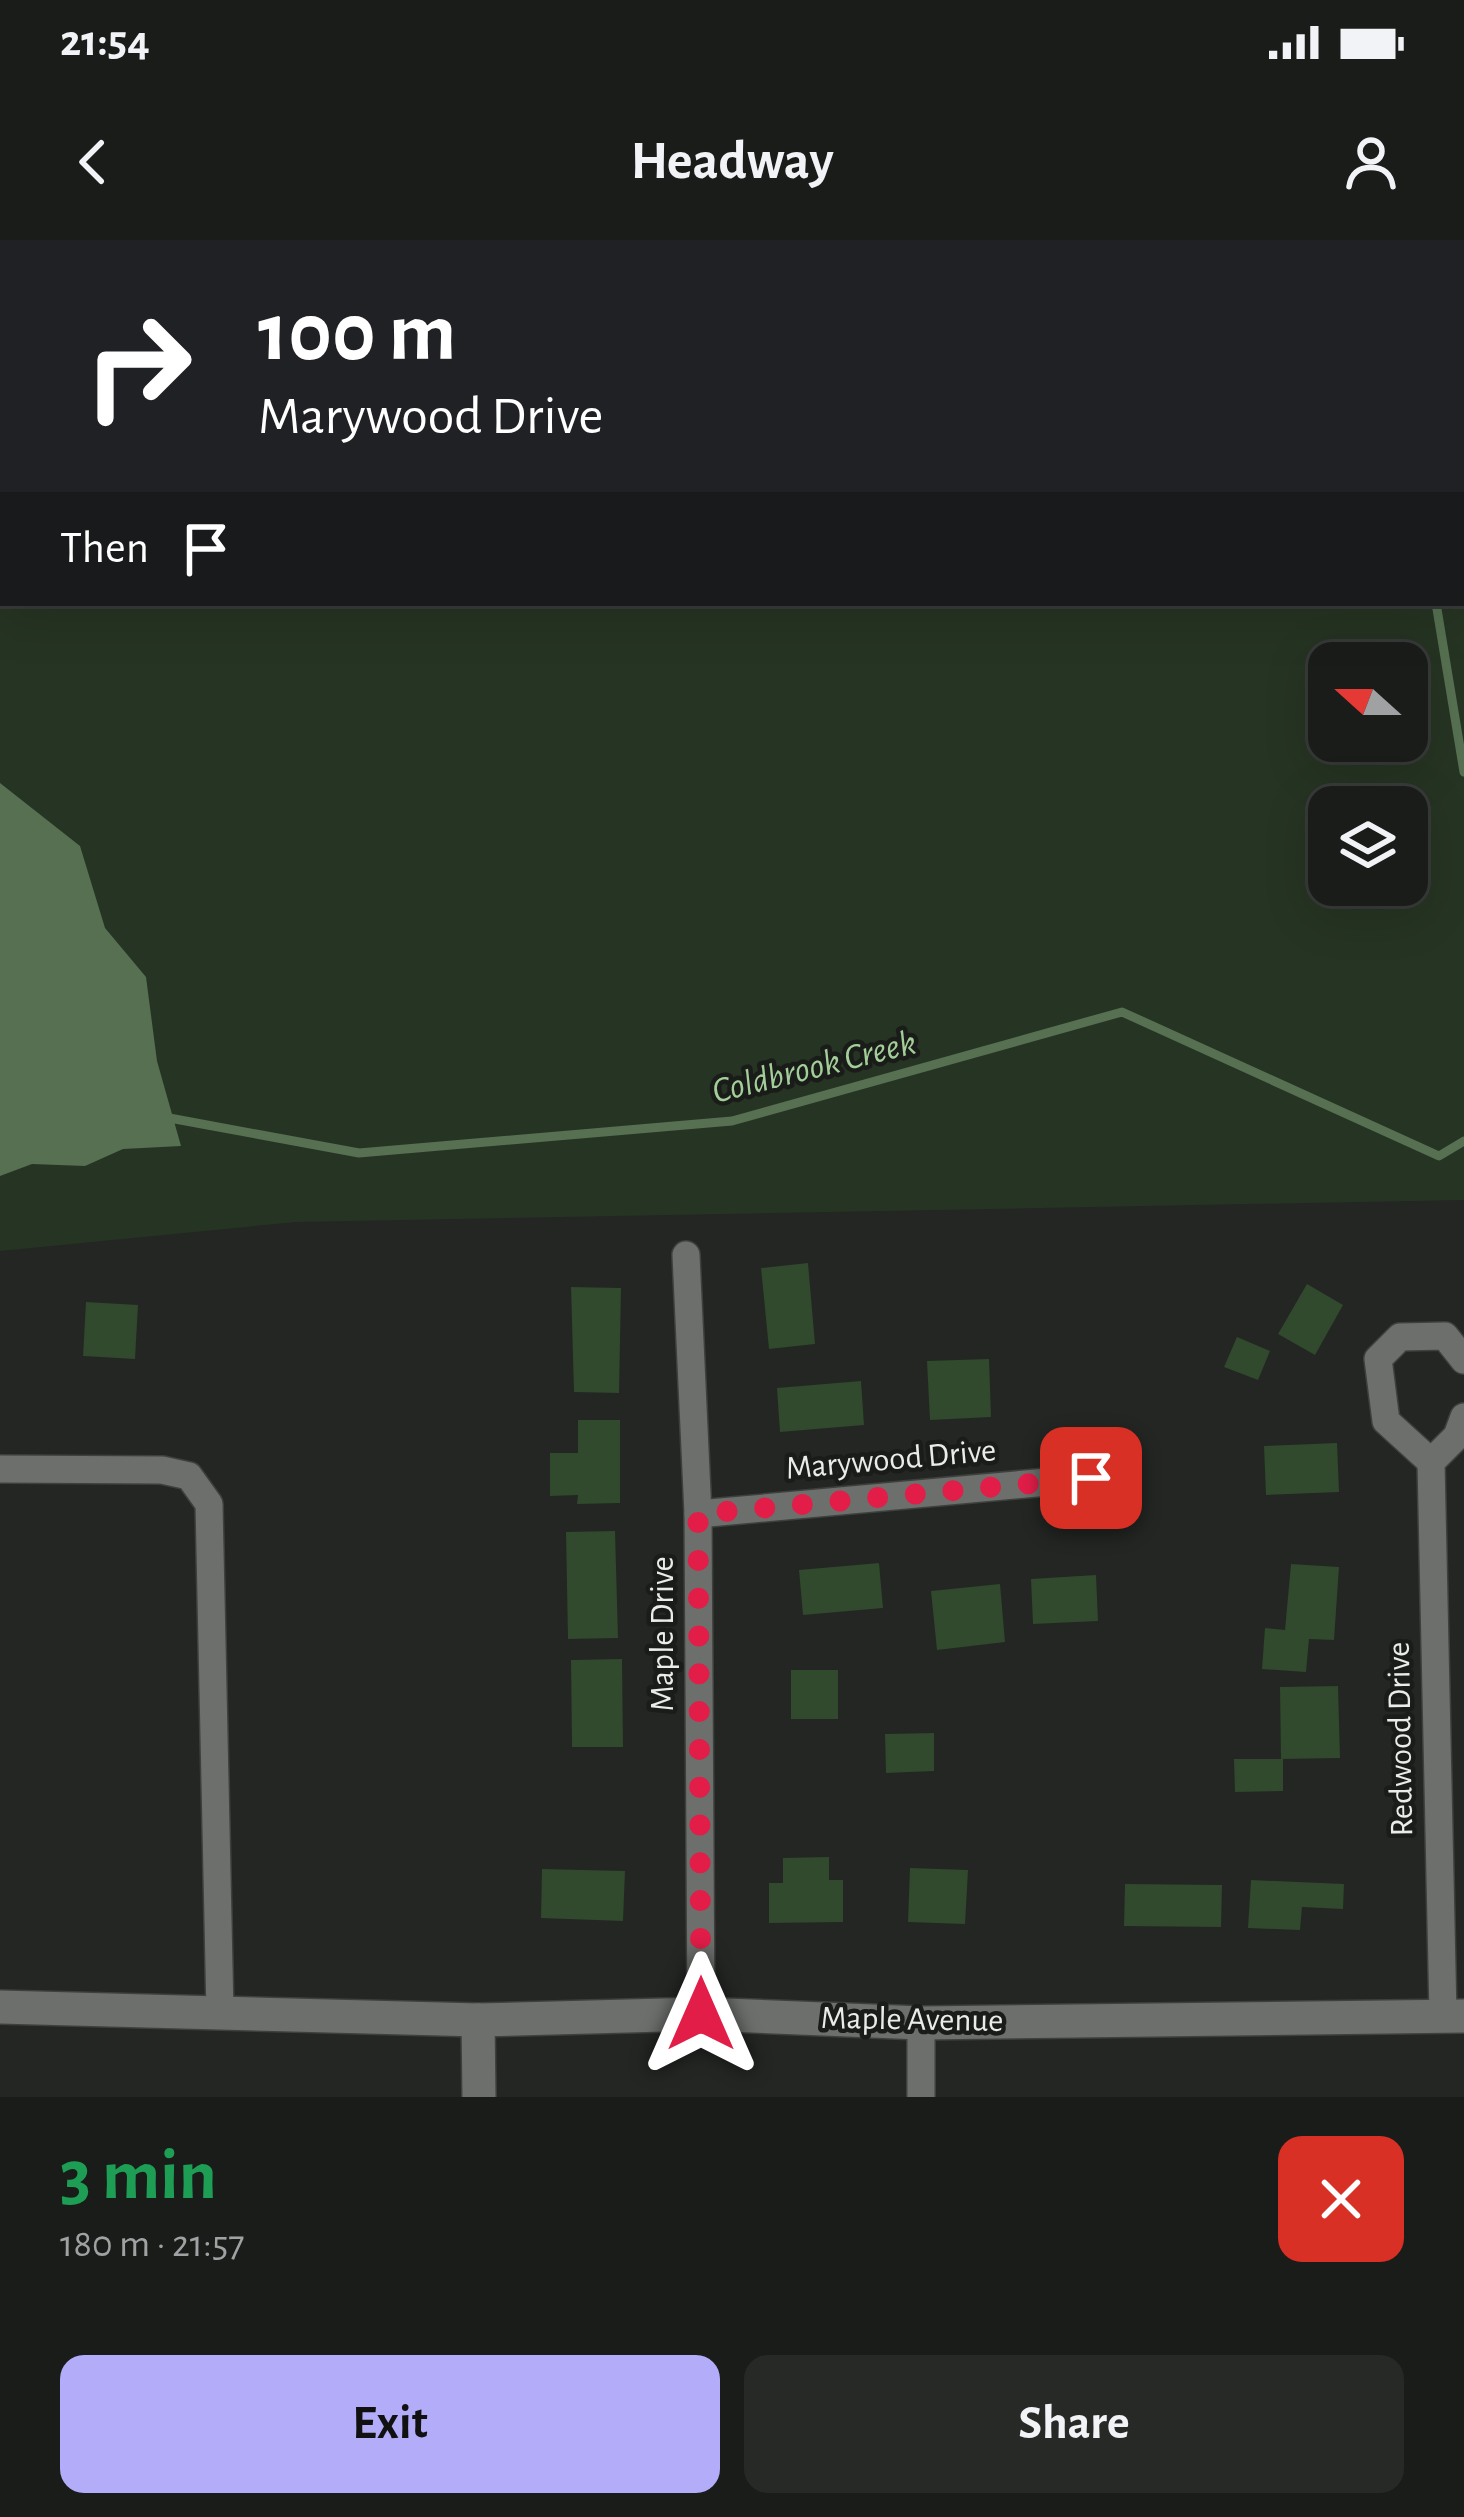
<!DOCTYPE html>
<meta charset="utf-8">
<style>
body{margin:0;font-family:"Alegreya Sans",sans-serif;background:#272927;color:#f1f3f6;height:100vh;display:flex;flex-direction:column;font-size:45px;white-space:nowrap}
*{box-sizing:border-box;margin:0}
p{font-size:39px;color:#9fa1a2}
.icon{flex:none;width:66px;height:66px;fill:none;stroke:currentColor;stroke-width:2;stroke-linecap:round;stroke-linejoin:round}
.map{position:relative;height:1857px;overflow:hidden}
.drawer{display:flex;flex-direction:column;background:#1a1c1a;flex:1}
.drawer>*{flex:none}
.hud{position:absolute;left:0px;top:0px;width:1464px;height:366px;box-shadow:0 12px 48px #0002,0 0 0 3px #383a39;background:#202124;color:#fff;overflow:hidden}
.needle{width:78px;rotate:291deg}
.tools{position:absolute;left:1308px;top:402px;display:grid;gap:24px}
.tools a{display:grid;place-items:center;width:120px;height:120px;border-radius:24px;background:#1a1c1a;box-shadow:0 12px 48px #0002,0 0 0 3px #383a39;font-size:60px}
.pin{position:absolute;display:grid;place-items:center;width:102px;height:102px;color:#fff;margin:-51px;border-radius:24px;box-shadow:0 6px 18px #0006}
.me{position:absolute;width:132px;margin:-66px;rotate:0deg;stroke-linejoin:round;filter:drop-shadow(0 0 9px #0008)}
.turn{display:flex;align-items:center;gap:42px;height:252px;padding:0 60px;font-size:54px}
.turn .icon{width:156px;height:156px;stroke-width:2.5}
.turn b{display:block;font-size:84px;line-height:102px}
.then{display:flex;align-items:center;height:114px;padding:0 60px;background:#0003;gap:24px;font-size:45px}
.round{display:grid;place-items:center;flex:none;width:126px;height:126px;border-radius:24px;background:#272927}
.summary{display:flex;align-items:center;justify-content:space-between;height:204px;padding:0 60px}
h1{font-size:72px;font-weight:600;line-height:90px;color:#1e9e55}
.button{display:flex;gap:24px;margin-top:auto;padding:24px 60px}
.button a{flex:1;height:138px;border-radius:24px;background:#b3adf9;color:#111;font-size:48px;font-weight:600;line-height:138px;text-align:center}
.button a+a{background:#272927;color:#f1f3f6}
.status{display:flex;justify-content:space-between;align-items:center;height:84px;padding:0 60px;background:#1a1c1a;direction:ltr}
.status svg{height:33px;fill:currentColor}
header{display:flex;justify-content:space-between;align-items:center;height:156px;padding:0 60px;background:#1a1c1a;font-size:54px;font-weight:600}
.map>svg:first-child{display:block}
.green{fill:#263423;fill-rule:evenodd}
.water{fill:#567051}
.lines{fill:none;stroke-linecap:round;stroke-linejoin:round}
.stream{stroke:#567051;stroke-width:9}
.building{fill:#31492c}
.minor-casing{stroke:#3e403d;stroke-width:30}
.secondary-casing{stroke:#3e403d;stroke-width:36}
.minor{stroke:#6c6f6b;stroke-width:27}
.secondary{stroke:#6c6f6b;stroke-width:33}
.route{stroke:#e11d48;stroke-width:21;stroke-dasharray:0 37.8}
.labels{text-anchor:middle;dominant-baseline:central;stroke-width:9;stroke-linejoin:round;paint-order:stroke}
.street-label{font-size:33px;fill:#eaecea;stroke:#1a1c19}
.water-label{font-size:36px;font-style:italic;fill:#a3ce99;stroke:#1a1c19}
</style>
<div class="status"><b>21:54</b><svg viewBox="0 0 49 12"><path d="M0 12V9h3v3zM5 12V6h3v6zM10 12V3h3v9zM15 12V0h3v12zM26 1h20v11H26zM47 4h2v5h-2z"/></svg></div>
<header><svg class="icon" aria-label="back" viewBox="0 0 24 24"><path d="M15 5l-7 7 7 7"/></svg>Headway<svg class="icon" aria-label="person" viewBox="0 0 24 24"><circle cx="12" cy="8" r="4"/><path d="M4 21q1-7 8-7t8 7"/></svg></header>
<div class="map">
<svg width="1464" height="1857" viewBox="0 0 1464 1857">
<rect width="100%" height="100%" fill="#232623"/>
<path class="green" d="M0 0H1464V960L296 982 0 1011ZM3 3H1461V363H3ZM1329 423H1407V501H1329ZM1329 567H1407V645H1329Z"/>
<path class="water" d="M0 543 80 606 105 688 146 737 157 821 181 906 123 909 85 926 32 924 0 936Z"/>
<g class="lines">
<g class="stream">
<path d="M1377 0 1378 3"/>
<path d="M1436 363 1464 532"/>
<path d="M164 877 359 913 732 881 1122 772 1439 916 1464 901"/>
</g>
</g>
<g class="building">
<path d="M808 1023 815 1104 769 1109 761 1028Z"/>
<path d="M1307 1044 1343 1065 1315 1115 1278 1094Z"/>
<path d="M571 1047 621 1048 619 1153 574 1152Z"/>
<path d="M86 1062 138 1065 135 1119 83 1116Z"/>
<path d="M1237 1097 1270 1111 1258 1140 1224 1127Z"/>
<path d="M989 1119 991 1177 930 1180 927 1121Z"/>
<path d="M861 1141 864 1185 780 1192 777 1148Z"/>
<path d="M578 1180H620V1263L577 1264 578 1255 550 1256V1213H578Z"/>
<path d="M1337 1203 1339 1252 1266 1255 1264 1206Z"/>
<path d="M615 1291 618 1398 568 1399 566 1292Z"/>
<path d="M879 1323 883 1368 803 1375 799 1330Z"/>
<path d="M1291 1324 1339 1327 1334 1400 1309 1399 1306 1432 1262 1429 1265 1388 1285 1390Z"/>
<path d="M1096 1335 1098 1381 1033 1384 1031 1339Z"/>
<path d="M1000 1344 1005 1402 937 1410 931 1351Z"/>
<path d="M622 1419 623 1507H572L571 1420Z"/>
<rect x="791" y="1430" width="47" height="49"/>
<path d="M1338 1446 1340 1518 1281 1519 1280 1447Z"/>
<path d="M934 1493V1531L886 1533 885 1494Z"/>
<path d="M1234 1519H1283V1551L1235 1552Z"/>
<path d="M829 1617V1640H843V1682L769 1683V1643H783V1618Z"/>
<path d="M910 1628 968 1630 965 1684 908 1682Z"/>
<path d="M542 1629 625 1631 623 1681 541 1678Z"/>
<path d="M1251 1640 1344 1644 1343 1669 1302 1667 1300 1690 1248 1688Z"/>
<path d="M1125 1644 1222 1645 1221 1687 1124 1686Z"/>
</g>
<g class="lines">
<g class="minor-casing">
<g id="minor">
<path d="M686 1015 698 1274 701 1774"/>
<path d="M1431 1222 1386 1181 1378 1119 1400 1097 1445 1096 1464 1120"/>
<path d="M0 1229 162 1230 189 1236 209 1264 220 1773"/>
<path d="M698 1274 1091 1238"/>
<path d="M1443 1775 1431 1222 1457 1196 1464 1177"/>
<path d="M921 1783V1857"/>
</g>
</g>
<g class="secondary-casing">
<g id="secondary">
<path d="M0 1767 478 1780 701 1774 921 1783 1464 1776"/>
<path d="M478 1780 479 1857"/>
</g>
</g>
<use href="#minor" class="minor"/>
<use href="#secondary" class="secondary"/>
</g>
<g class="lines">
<path class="route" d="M701 1774 698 1274 1091 1238"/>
</g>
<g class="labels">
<g class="street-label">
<text transform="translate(891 1220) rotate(-5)">Marywood Drive</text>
<text transform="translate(663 1394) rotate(-90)">Maple Drive</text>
<text transform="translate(1401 1499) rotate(-91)">Redwood Drive</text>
<text transform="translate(912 1780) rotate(1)">Maple Avenue</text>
</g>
<g class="water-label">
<text transform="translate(814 827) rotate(-14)">Coldbrook Creek</text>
</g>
</g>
</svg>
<div class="tools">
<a><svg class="needle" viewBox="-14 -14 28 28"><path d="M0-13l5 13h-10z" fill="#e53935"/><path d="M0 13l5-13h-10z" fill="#9fa1a2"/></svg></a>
<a><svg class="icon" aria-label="layers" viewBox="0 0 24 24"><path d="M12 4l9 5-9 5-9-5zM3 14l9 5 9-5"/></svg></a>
</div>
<div class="pin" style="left:1091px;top:1238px;background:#d93025"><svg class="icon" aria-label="arrive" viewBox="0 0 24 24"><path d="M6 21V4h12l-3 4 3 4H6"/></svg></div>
<svg class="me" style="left:701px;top:1774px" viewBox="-20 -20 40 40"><path d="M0-17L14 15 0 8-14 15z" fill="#e11d48" stroke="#fff" stroke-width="4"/></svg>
<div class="hud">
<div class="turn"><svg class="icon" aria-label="right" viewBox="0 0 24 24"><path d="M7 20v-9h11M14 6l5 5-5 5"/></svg><div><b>100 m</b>Marywood Drive</div></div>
<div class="then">Then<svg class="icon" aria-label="arrive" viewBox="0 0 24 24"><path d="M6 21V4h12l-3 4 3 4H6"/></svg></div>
</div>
</div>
<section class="drawer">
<div class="summary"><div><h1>3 min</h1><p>180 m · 21:57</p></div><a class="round" style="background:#d93025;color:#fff"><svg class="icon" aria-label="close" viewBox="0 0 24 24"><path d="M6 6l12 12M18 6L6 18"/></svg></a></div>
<div class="button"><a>Exit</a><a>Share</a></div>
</section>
